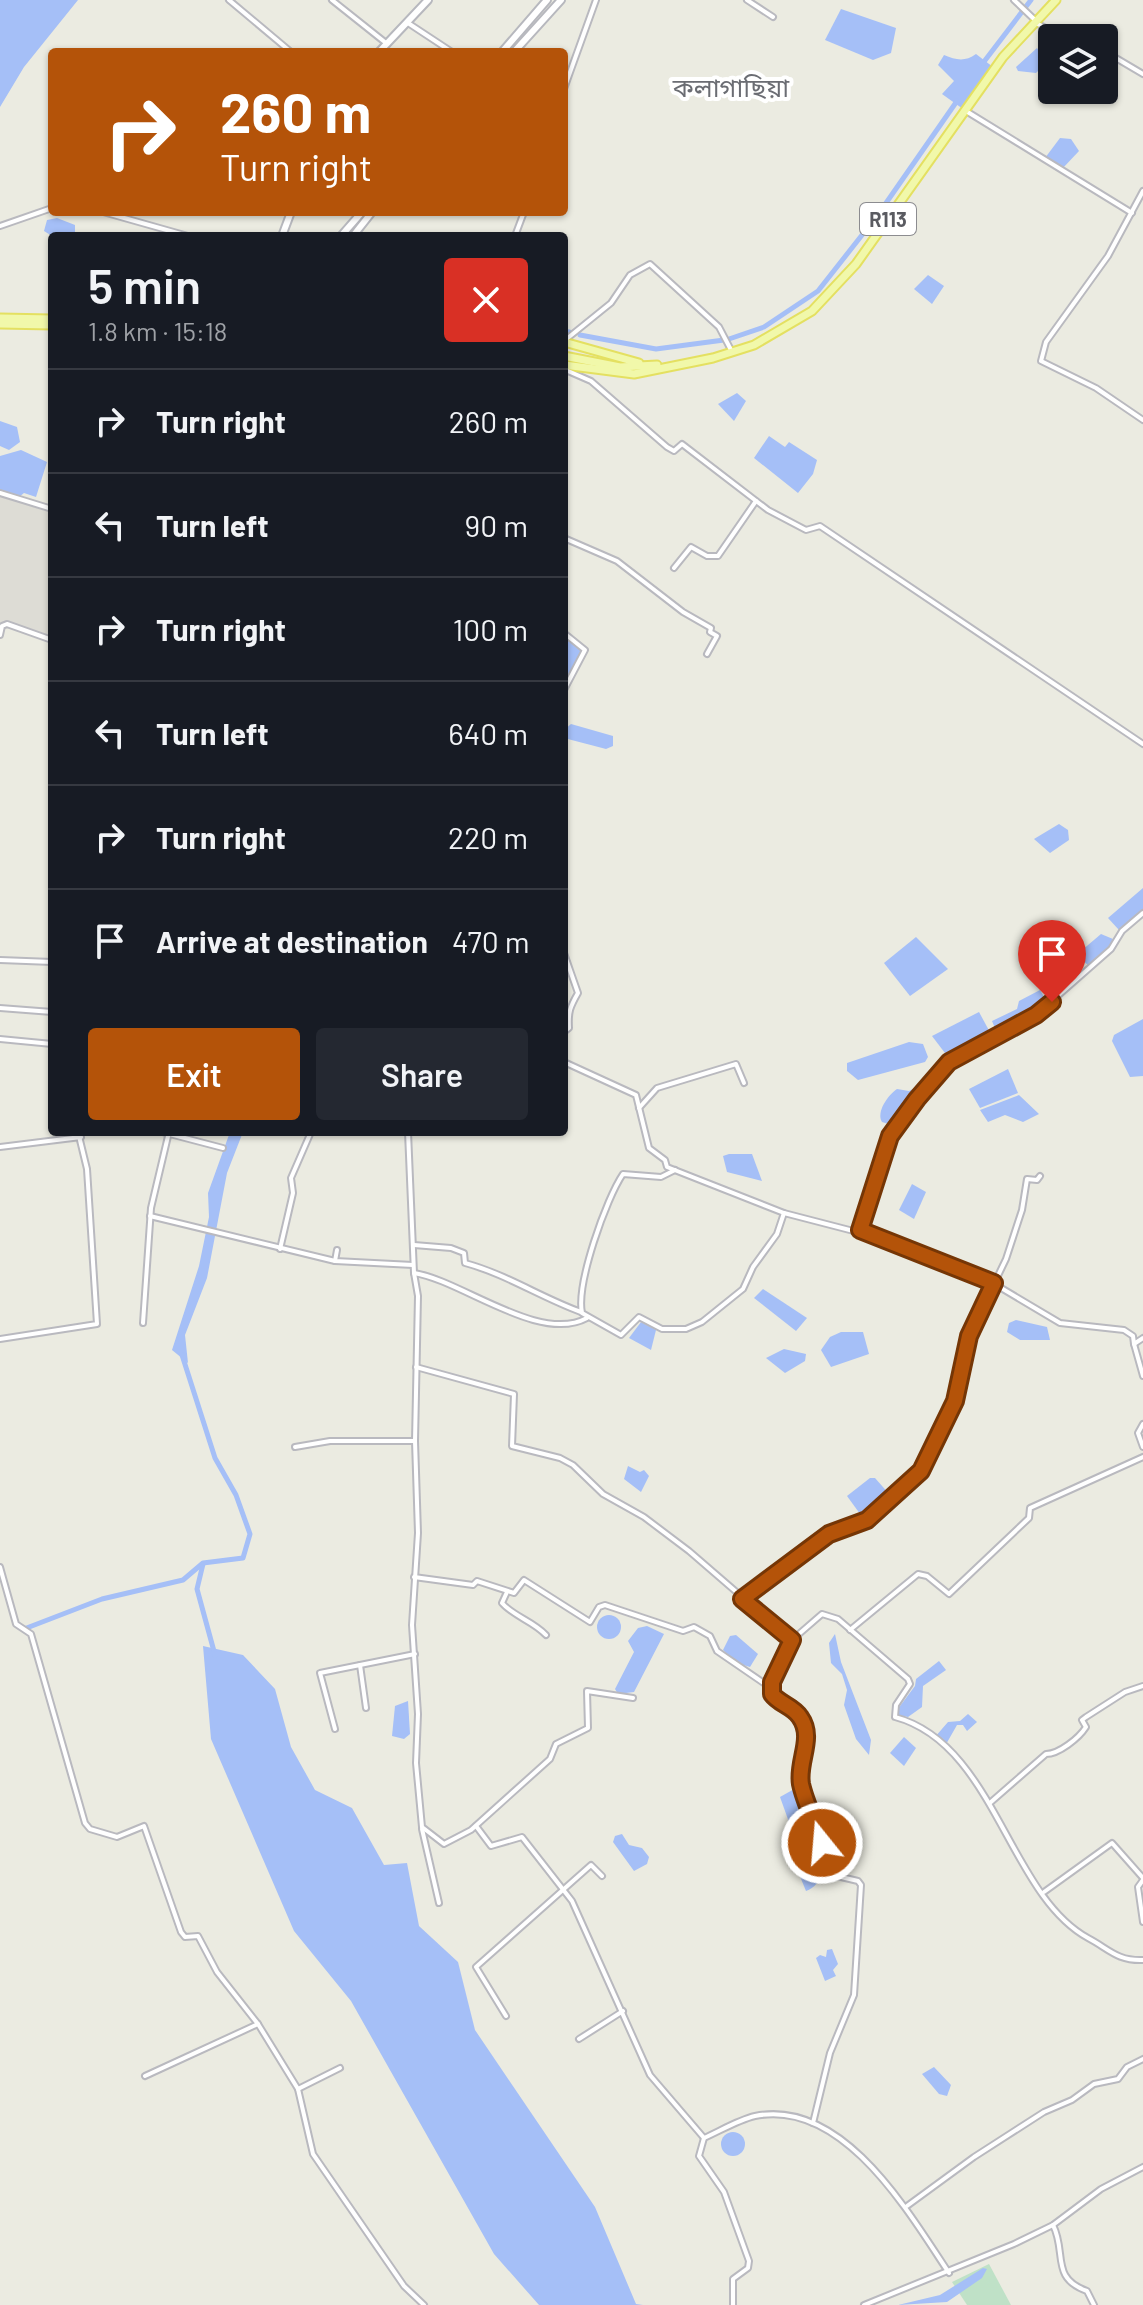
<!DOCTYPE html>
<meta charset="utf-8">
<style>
body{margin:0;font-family:Barlow,"Noto Sans Bengali",sans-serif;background:#242831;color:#f1f3f6;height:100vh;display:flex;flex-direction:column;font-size:30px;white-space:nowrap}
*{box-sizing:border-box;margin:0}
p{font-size:26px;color:#9ea1a6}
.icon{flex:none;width:44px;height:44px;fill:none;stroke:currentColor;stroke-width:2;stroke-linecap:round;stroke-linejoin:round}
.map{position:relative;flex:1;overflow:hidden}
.drawer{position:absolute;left:48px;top:232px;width:520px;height:904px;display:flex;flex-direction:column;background:#171b24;border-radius:8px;box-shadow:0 2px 6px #0004}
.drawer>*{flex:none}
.hud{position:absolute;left:48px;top:48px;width:520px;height:168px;border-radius:8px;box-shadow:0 2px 6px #0004;background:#b45309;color:#fff;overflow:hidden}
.tools{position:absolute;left:1038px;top:24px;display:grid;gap:16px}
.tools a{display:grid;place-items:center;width:80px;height:80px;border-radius:8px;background:#171b24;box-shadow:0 2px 6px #0004;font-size:40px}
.pin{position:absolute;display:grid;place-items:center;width:68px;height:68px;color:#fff;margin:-82px -34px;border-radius:50% 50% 50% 0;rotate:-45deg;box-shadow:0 0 8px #0007}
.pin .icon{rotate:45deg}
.me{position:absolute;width:88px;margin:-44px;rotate:343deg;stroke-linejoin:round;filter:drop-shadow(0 0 6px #0008)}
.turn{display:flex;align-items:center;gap:28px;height:168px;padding:0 40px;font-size:36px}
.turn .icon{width:104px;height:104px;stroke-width:2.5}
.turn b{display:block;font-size:56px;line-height:68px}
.round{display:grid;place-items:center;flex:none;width:84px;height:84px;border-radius:8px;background:#242831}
.head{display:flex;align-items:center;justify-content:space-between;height:136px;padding:0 40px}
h1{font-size:48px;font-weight:600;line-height:60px}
.primary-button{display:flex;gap:16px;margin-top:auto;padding:16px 40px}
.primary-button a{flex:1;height:92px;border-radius:8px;background:#b45309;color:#fff;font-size:32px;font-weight:600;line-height:92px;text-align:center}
.primary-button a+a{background:#242831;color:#f1f3f6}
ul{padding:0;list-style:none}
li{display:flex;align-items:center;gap:24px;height:104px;padding:0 40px;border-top:2px solid #363941}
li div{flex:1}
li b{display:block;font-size:30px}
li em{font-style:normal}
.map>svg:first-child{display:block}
.industrial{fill:#dddcd5}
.green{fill:#bfe1c7}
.water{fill:#a5bff7}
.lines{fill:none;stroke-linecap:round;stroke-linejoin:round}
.canal{stroke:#a5bff7;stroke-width:5}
.street-casing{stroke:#b9b9bf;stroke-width:8}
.secondary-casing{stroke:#b7b8be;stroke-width:10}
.primary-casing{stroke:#e4e061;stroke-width:11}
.street{stroke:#fff;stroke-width:4}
.secondary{stroke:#fff;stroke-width:6}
.primary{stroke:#f1f8aa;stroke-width:7}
.route-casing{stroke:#753606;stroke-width:20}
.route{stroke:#b45309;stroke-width:14}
.labels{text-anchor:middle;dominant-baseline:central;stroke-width:8;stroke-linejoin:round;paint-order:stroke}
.shield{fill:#fff;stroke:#8c8c90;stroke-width:2}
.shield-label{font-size:20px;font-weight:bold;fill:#5a5b61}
.quarter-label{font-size:26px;fill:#6b6d73;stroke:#fff}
</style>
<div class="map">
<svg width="1143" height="2305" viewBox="0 0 1143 2305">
<rect width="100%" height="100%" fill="#ebebe1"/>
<path class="industrial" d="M0 496 52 513V637L0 622Z"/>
<path class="green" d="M989 2264 1011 2305H967L952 2282Z"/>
<g class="water">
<path d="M0 0H78L24 67 0 107Z"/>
<path d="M841 9 896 28 891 53 873 60 825 40Z"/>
<path d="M1037 48 1047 62 1036 73 1018 71 1016 67Z"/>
<path d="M976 54 993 67 963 109 942 94 954 81 938 65 944 55C956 60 965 62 976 54Z"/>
<path d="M1060 138 1071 139 1079 151 1062 169 1045 158Z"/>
<path d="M57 218 75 225V236H52L44 231 47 220Z"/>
<path d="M928 275 944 286 932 304 914 289Z"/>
<path d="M737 393 746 401 734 421 718 404Z"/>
<path d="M0 421 17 427 20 442 9 450 0 446Z"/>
<path d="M769 436 785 447 789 442 817 460 813 474 798 493 754 458Z"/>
<path d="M21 450 47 462 36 497 24 493 19 497 0 491V456Z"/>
<path d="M564 637 581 651 564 687Z"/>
<path d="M571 724 613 736V746L606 749 564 738V730Z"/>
<path d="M1059 824 1068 830 1069 840 1050 853 1034 839Z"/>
<path d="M1143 888V909L1119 930 1108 918Z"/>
<path d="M1101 934 1113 939 1109 947 1089 966 1080 958 1081 951Z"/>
<path d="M916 937 948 969 910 996 884 963Z"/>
<path d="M1056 970 1065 972 1074 982 1050 998 1040 976Z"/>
<path d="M1040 990 1048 1004 997 1033 992 1021 1017 1009 1019 1001Z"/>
<path d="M979 1012 992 1036 948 1057 932 1036Z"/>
<path d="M1143 1019V1076L1130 1077 1112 1041 1114 1035Z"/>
<path d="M909 1042 923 1044 928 1057 925 1062 858 1080 847 1071V1063Z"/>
<path d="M1008 1069 1018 1093 980 1108 969 1089Z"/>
<path d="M926 1082 930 1084 895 1126 882 1122C876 1112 888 1095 897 1089L909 1091Z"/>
<path d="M1019 1095 1039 1114 1023 1122 1005 1115 988 1122 980 1110Z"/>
<path d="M230 1132H243L227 1173 207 1278 185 1335 188 1363 172 1350 199 1266 209 1217 208 1193Z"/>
<path d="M729 1154H752L762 1181 727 1172 723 1156Z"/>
<path d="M912 1184 926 1192 914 1219 899 1210Z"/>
<path d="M763 1289 807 1318 796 1331 754 1298Z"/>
<path d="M1016 1320 1047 1327 1050 1340H1020L1007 1332 1009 1323Z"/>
<path d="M641 1322 656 1330 651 1350 629 1338Z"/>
<path d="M841 1332H863L869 1354 831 1367 821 1350 830 1337Z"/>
<path d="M784 1349 806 1354 805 1361 785 1373 766 1358Z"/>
<path d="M628 1466 640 1472 644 1470 649 1476 641 1492 624 1479Z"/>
<path d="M870 1478H875L890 1495 863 1518 847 1496Z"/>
<circle cx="609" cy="1627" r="12"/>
<path d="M647 1626 664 1634 634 1692 618 1694 615 1689 634 1652 628 1641 638 1628Z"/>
<path d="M835 1634 841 1662 871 1740 869 1755 856 1739 844 1705 847 1690 842 1674 831 1663 829 1643Z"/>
<path d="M736 1635 758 1654 750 1667 737 1663 723 1650 730 1636Z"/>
<path d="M203 1646 243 1655 275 1689 291 1747 315 1790 352 1808 384 1865 407 1863 419 1926 458 1962 475 2030 595 2207 636 2304 643 2305H539L494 2254 351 2001 294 1931 211 1739Z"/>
<path d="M939 1661 946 1670 923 1686 922 1707 908 1717 898 1715 897 1710 915 1686 916 1679Z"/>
<path d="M408 1701 410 1734 404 1739 392 1736 395 1706Z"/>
<path d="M968 1714 977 1722 967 1731 963 1725H957L945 1746 935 1737 948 1722 960 1721Z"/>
<path d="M904 1737 916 1748 904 1766 890 1753Z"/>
<path d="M796 1788 804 1797 811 1828 799 1850 780 1797Z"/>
<path d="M622 1834 629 1845 642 1848 649 1857 647 1864 634 1871 613 1842 615 1836Z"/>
<path d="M809 1856C827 1863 823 1885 806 1891L797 1869 802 1859Z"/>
<path d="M832 1949 838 1964 833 1970 836 1976 825 1981 816 1958 820 1955 826 1957 827 1950Z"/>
<path d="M934 2067 951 2085 947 2096 939 2094 922 2074Z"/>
<circle cx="733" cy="2144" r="12"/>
<path d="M983 2268 987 2269 982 2278 947 2302 898 2305 940 2295Z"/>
</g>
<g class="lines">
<g class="canal">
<path d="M983 63 1031 0"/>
<path d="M564 331 569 332"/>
<path d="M580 335 656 349 724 340"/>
<path d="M729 339 764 327 818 291 877 216 957 101"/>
<path d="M203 1564 197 1589 215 1655"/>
<path d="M24 1629 102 1599 183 1580 203 1563 243 1558 250 1534 236 1495 215 1458 182 1355"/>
</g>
<g class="street-casing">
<g id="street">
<path d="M229 0 291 52"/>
<path d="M332 0 386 43"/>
<path d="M747 0 773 17"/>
<path d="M1014 0 1035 20"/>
<path d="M408 23 452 52"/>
<path d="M1036 23 1065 38"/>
<path d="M1104 51 1143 74"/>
<path d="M564 89 596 0"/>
<path d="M966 111 1132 213"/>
<path d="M1143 191 1108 256 1046 342 1041 361 1096 388 1143 420"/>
<path d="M103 212 188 236"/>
<path d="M0 226 52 208"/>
<path d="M515 236 524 212"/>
<path d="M564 341 611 303 630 275 650 264 719 327 731 350"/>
<path d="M564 373 568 371 591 381 667 447 674 451 682 444 768 510 806 530 820 526 1143 744"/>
<path d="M0 493 52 509"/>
<path d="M564 538 617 561 683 612 711 628 710 632 717 636 707 654"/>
<path d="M674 568 691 547 707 556H718L756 501"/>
<path d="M564 633 585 650 564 690"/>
<path d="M0 635 2 626 7 624 52 640"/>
<path d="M564 953 578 993C570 1007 568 1012 569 1028L564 1032"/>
<path d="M0 960 52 962"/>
<path d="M0 1008 52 1012"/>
<path d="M0 1039 52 1044"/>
<path d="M564 1062 636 1095 649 1148 665 1160 667 1167 784 1213 892 1241 986 1279 1060 1323 1124 1330 1133 1336 1134 1344 1143 1338"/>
<path d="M639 1108 657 1088 736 1064 744 1083"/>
<path d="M162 1132 223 1148"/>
<path d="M408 1132 414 1273 418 1296 415 1441 418 1533 412 1625 418 1714 416 1763 422 1827 444 1844 471 1830 550 1759 556 1744 588 1728 587 1691 633 1698"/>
<path d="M0 1147 81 1137"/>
<path d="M675 1170 661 1177 623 1174C606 1199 576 1284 582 1313L621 1335 639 1317 662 1329H686L702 1322 743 1289 753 1267 777 1234 784 1213"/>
<path d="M150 1216 335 1261 413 1265"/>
<path d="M860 1230 890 1136 949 1062 1036 1015 1111 949 1122 931 1143 913"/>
<path d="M414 1245 451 1248 464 1253 465 1263C506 1274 542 1298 581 1312"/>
<path d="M280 1249 293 1193 291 1178 311 1132"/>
<path d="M335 1261 337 1250"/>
<path d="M414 1273C461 1280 539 1344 587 1318"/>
<path d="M143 1323 151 1208 169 1132"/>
<path d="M0 1339 97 1324 87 1169 78 1132"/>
<path d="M1134 1344 1143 1376"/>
<path d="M416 1367 514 1394 512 1446 560 1458 573 1465 603 1494 644 1517 689 1551 792 1640 822 1614 838 1619 908 1679 910 1684 896 1705 895 1717C995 1744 1008 1894 1088 1938 1109 1949 1117 1961 1143 1960"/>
<path d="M1143 1424 1138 1433 1143 1447"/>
<path d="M295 1447 330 1441H415"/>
<path d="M0 1567 16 1624 31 1634 85 1823 90 1829 117 1837 144 1826 181 1932 185 1937 198 1936 217 1972 258 2024 298 2089 313 2154 404 2286 424 2305"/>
<path d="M414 1577 473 1585 477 1581 514 1593 524 1580 590 1622 599 1607 605 1605 683 1631 694 1627 710 1636 717 1651 771 1688"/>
<path d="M507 1592 502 1603C513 1616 533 1621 546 1635"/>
<path d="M742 1599 829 1534 867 1520 921 1471 955 1401 969 1336 1006 1259 1022 1210 1027 1179 1037 1180 1040 1176"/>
<path d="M850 1630 918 1574 927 1576 949 1594 1029 1518 1030 1508 1143 1457"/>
<path d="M792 1640 772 1682V1694L800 1716 806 1734 801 1785 822 1843 824 1873 858 1881 861 1885 854 1995 830 2053 813 2123"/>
<path d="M360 1665 366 1708"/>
<path d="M335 1729 320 1673 415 1654"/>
<path d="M991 1802 1046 1754C1059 1754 1079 1738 1086 1727L1082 1720 1086 1717 1125 1692 1143 1686"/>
<path d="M476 1826 491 1846 522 1837 572 1901 650 2075 704 2138"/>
<path d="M422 1829 439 1903"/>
<path d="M1143 1880 1138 1887 1143 1922"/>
<path d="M1044 1892 1112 1843 1143 1878"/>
<path d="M506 2016 476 1967 591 1865 602 1876"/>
<path d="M579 2039 623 2011"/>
<path d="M145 2076 258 2024"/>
<path d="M298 2089 340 2068"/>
<path d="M907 2206 974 2157 1044 2112 1072 2100 1094 2084 1118 2079 1127 2067 1143 2059"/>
<path d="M1053 2225C1067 2253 1050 2278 1087 2291L1094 2305"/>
<path d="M733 2305V2279L748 2268 749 2261 724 2192 699 2156 704 2138C720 2131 738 2120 755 2116 843 2098 909 2213 949 2273"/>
<path d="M864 2305 1014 2244 1053 2225 1101 2189 1143 2167"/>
</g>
</g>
<g class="secondary-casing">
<g id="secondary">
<path d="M379 52 428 0"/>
<path d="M502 52 547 0"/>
<path d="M514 52 561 0"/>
<path d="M282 236 291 212"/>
<path d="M341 236 362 212"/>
<path d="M353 236 372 212"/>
</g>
</g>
<g class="primary-casing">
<g id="primary">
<path d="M0 318 52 319"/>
<path d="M0 324 52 325"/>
<path d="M564 342 639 363"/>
<path d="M564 356 620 367 657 365"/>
<path d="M564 365 634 374 713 358 754 345 812 311 856 264 1003 57 1056 0"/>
</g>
</g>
<use href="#street" class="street"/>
<use href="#secondary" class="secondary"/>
<use href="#primary" class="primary"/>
</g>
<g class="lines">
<g class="route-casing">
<path id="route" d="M822 1843C816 1824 805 1803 801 1784 797 1761 815 1738 800 1717 793 1706 779 1704 772 1694V1682L792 1640 742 1599 829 1534 867 1520 921 1471 955 1401 969 1336 994 1283 860 1230 890 1136 917 1099 949 1062 1036 1015 1052 1002"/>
</g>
<use href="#route" class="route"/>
</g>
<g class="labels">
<rect class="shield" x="860" y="203" width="56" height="32" rx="6"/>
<g class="shield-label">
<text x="888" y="219">R113</text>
</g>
<g class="quarter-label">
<text x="731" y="86">কলাগাছিয়া</text>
</g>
</g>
</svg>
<div class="tools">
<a><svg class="icon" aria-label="layers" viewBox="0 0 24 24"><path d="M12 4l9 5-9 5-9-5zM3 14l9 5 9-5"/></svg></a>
</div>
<div class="pin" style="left:1052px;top:1002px;background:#d93025"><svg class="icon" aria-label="arrive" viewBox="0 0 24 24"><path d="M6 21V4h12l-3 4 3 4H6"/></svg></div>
<svg class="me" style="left:822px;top:1843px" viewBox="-20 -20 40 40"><circle r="17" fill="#b45309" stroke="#fff" stroke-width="3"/><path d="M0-11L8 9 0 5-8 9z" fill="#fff"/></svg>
<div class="hud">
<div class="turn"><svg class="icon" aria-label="right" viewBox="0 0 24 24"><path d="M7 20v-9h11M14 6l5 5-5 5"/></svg><div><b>260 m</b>Turn right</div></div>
</div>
<section class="drawer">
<div class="head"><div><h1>5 min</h1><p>1.8 km · 15:18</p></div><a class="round" style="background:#d93025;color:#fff"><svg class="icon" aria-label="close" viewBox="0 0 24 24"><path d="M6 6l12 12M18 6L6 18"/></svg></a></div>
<ul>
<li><svg class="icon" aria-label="right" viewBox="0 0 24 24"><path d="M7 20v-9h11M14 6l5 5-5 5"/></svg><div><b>Turn right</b></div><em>260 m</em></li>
<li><svg class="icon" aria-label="left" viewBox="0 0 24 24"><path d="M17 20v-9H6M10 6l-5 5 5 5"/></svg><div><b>Turn left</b></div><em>90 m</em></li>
<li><svg class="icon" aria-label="right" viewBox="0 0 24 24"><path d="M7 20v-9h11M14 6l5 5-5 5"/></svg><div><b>Turn right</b></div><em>100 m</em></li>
<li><svg class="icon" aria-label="left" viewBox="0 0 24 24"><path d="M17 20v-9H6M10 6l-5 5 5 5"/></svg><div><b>Turn left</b></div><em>640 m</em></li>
<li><svg class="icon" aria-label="right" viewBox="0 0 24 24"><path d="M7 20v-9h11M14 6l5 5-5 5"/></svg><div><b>Turn right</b></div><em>220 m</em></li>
<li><svg class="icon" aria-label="arrive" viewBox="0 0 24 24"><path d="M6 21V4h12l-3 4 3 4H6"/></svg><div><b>Arrive at destination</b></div><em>470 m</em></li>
</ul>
<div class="primary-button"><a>Exit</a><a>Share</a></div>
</section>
</div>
